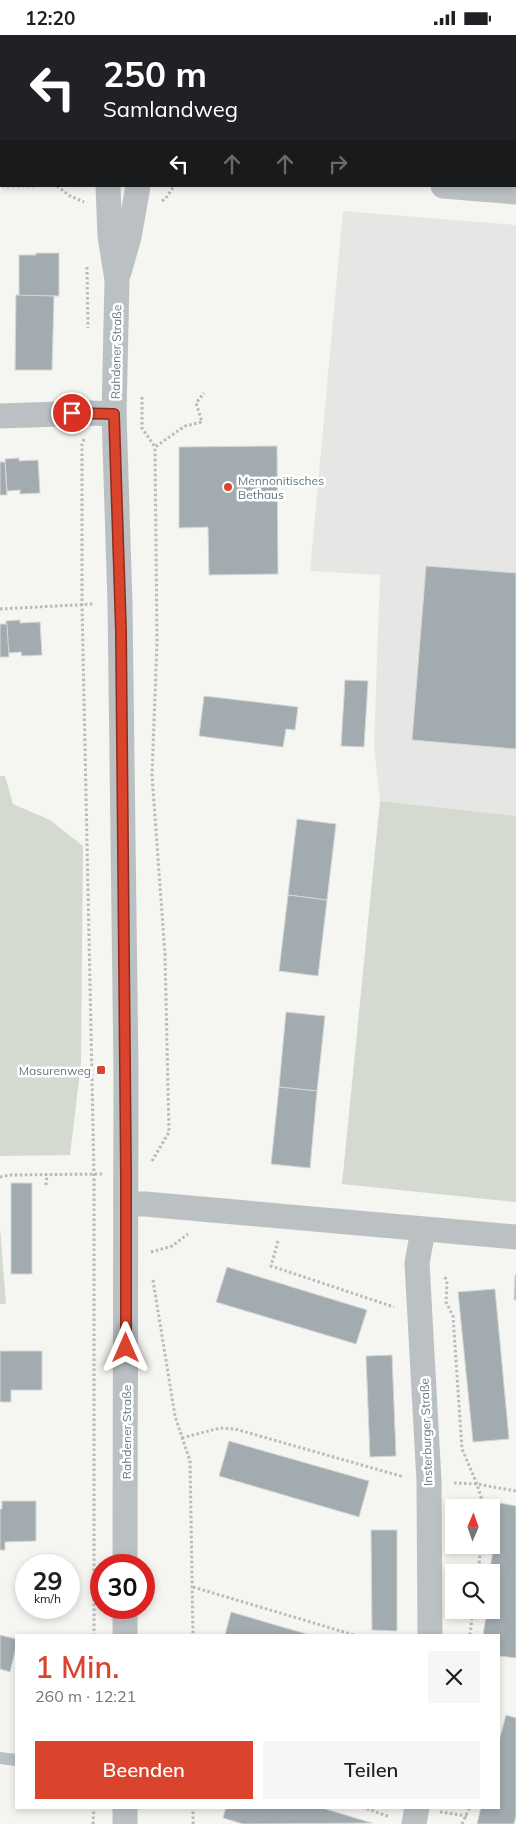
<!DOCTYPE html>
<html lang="de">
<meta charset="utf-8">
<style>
body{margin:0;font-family:Mulish,sans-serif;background:#f6f6f6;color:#202124;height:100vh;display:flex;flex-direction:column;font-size:19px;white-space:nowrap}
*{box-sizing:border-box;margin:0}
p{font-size:16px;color:#757577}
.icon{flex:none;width:28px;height:28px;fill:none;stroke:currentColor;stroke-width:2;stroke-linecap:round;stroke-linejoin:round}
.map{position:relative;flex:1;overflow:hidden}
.side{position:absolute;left:15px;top:1599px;width:485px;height:175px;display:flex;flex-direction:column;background:#fff;border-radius:0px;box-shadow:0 2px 8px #0003}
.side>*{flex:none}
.hud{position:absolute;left:0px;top:0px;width:516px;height:152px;box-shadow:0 2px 8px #0003;background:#202124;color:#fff;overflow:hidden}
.needle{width:32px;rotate:2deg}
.fabs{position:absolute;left:445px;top:1464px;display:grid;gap:10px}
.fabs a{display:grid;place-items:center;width:55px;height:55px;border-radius:0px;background:#fff;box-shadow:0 2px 8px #0003;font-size:25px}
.speed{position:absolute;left:15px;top:1519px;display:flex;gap:10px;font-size:25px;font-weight:700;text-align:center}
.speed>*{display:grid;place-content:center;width:65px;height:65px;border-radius:50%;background:#fff;box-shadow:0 2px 8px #0003;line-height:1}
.speed small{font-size:12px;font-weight:400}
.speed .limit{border:8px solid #d22;background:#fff;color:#111}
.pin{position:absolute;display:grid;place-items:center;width:42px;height:42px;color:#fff;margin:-21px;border:2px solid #fff;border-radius:50%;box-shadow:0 1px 5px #0007}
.me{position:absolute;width:55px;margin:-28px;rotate:0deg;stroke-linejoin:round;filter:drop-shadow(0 0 4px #0008)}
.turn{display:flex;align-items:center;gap:18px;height:105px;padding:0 20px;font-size:22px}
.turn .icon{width:65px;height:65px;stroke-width:2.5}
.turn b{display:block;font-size:35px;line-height:42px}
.lanes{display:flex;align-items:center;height:48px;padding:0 20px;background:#0003;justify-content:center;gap:25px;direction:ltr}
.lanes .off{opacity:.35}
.round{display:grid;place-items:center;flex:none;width:52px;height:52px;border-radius:0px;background:#f6f6f6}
.overview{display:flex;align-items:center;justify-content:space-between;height:85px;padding:0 20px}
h1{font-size:30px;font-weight:600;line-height:38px;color:#da442c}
.primary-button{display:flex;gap:10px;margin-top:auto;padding:10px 20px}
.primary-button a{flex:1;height:58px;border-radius:0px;background:#da442c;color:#fff;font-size:20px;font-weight:600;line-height:58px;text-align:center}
.primary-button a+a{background:#f6f6f6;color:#202124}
.status{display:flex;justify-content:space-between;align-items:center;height:35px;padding:0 25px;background:#fff;direction:ltr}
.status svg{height:14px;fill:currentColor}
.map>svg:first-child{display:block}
.built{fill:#e6e6e5}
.green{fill:#d5dad1}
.building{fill:#a2acb0;stroke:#d6d6d4}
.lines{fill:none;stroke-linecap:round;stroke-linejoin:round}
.path{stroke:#b8bbbd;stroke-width:3;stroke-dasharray:2.5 2.5;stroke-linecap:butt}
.service{stroke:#bbc1c3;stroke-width:12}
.minor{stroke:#bbc1c3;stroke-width:25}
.route-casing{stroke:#8e2c1d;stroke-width:12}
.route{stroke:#da442c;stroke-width:9}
.poi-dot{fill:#da442c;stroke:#fff;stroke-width:2}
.labels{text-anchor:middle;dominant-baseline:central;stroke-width:5;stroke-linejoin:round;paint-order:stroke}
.street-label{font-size:12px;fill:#657881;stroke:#fff}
.poi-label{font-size:12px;fill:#657881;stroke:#fff;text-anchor:start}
</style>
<div class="status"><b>12:20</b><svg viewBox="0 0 49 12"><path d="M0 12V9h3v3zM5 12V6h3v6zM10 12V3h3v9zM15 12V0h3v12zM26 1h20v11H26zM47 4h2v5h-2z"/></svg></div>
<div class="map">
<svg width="516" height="1789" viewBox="0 0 516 1789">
<rect width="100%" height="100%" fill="#f5f5f1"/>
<g class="built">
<path d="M162 0H516V110L515 1Z"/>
<path d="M343 176 516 190V781L380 766 374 712 380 540 310 536Z"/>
</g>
<g class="green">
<path d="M0 741H5L13 769 50 785 83 811 81 1028 70 1120 0 1121Z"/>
<path d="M380 766 516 781V1167L342 1149Z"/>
<path d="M0 1192 6 1269H0Z"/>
</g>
<g class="building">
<path d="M0 0H63L1 1V25Z"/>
<rect x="196" y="0" width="26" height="1"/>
<rect x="260" y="0" width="33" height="1"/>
<path d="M412 0H516V70L515 1Z"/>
<path d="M36 218H59V261H19V220H36Z"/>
<path d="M16 260 54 261 52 335H15Z"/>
<path d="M277 411 278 539 209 540 208 492 179 493V412Z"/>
<path d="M19 423V426L38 425 40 458 20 459V455L7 456 5 424Z"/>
<path d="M0 427H5L7 460H0Z"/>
<path d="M426 531 516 538V714L412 705Z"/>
<path d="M20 585V588L40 587 42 620 22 621 21 617 8 618 6 586Z"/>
<path d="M0 589H7L9 622H0Z"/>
<path d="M345 645 368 646 364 712 341 711Z"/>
<path d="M204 661 298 672 295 695 286 694 283 712 199 701Z"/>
<path d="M297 784 336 789 327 865 288 860Z"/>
<path d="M288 860 327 865 318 941 279 936Z"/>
<path d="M286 977 325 981 317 1056 279 1052Z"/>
<path d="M279 1052 317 1056 310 1133 271 1129Z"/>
<rect x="11" y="1148" width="21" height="91"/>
<path d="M227 1232 367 1275 356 1309 216 1267Z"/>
<path d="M515 1240H516V1265H514Z"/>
<path d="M495 1254 509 1404 473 1407 458 1257Z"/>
<path d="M0 1316H42V1355H11V1367H0Z"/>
<path d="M392 1320 396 1421 370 1422 366 1321Z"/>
<path d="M229 1406 369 1446 359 1482 219 1441Z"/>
<path d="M2 1466H36V1506L5 1507V1515H0V1474H2Z"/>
<path d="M500 1468 516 1471V1623L499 1621V1600H483L487 1575H491L492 1535H490Z"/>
<path d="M371 1495H397V1596L372 1595Z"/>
<path d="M231 1577 310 1600H225Z"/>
<path d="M0 1600 16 1604V1612L10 1637 0 1634Z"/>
<path d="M506 1680 516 1683V1781L514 1789H477L481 1772H499V1706Z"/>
<path d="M226 1772H319L372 1788 243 1789 223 1783Z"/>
</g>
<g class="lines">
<g class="path">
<path d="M80 0V1"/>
<path d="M156 0V1"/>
<path d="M2 151H37"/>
<path d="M57 151 70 161 84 167"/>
<path d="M162 166 166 163 174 151"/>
<path d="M87 232 88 293"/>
<path d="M142 362V393L155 412 185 391 202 387 196 368 204 358"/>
<path d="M84 404 82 409V570L94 1139V1600"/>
<path d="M0 574 94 569"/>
<path d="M152 1126 169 1097 165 920 152 740 157 608 155 412"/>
<path d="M0 1142 9 1140 102 1139"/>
<path d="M46 1150 47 1140"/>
<path d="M278 1206 271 1231 394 1272"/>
<path d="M151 1217 172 1211 188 1199"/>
<path d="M445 1242 447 1248 446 1267 453 1281 462 1414 477 1449 484 1472"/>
<path d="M153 1245 175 1381 190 1426 193 1600"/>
<path d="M182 1403 220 1393 235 1394 404 1442"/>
<path d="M454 1448 477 1449 516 1456"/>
<path d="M454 1512 481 1511"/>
<path d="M478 1538 481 1511"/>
<path d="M193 1552 354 1600"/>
<path d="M470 1600 473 1575"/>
<path d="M362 1772 390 1782"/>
<path d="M440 1777 467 1781"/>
<path d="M93 1789 94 1772"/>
<path d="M193 1789V1772"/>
<path d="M462 1789 470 1772"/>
</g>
<path class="service" d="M0 1723 16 1725"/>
<g class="minor">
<path d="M119 0V1"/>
<path d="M0 123H1"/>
<path d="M108 151 110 201 117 245 114 379 120 568 126 1037 125 1530"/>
<path d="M443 151 516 157"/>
<path d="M119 237 129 202 138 151"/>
<path d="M0 381 90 378 114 379"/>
<path d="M126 1169H145L516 1202"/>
<path d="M423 1195 417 1228 429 1446 430 1600"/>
<path d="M125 1600V1572"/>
<path d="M125 1772V1789"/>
<path d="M414 1789 417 1772"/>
</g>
</g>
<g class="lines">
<g class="route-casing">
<path id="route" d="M72 378 114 379 121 596 126 1140V1313"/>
</g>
<use href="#route" class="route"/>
</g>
<g class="poi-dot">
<circle cx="228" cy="452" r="5"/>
<rect x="96" y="1030" width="10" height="10" rx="2.5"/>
</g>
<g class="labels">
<g class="street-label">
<text transform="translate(116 317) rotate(-89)">Rahdener Straße</text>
<text transform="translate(126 1397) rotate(-90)">Rahdener Straße</text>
<text transform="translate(426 1397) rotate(-92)">Insterburger Straße</text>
</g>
<g class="poi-label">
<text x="238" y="445">Mennonitisches<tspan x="238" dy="14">Bethaus</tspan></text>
<text x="91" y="1035" text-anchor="end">Masurenweg</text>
</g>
</g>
</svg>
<div class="fabs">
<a><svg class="needle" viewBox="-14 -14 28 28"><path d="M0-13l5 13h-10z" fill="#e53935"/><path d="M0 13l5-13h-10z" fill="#757577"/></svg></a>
<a><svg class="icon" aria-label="search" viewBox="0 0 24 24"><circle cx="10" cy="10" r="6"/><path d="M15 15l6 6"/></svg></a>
</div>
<div class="speed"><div>29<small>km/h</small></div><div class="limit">30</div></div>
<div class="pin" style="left:72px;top:378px;background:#d93025"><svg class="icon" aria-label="arrive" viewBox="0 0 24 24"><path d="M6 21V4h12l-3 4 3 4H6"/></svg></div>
<svg class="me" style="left:126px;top:1313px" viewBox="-20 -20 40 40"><path d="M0-17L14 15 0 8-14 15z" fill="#da442c" stroke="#fff" stroke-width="4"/></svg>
<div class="hud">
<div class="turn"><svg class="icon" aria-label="left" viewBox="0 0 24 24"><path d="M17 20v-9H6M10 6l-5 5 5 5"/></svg><div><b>250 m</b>Samlandweg</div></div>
<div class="lanes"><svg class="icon" aria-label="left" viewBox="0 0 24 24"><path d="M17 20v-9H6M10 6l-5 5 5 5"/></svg><svg class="icon off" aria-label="ahead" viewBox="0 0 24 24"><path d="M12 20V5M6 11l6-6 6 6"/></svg><svg class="icon off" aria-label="ahead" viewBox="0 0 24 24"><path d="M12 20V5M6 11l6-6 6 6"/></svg><svg class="icon off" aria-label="right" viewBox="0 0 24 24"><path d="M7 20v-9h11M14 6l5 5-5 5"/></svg></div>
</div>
<section class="side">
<div class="overview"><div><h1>1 Min.</h1><p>260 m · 12:21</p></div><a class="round"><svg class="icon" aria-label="close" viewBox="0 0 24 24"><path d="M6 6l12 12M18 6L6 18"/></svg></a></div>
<div class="primary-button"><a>Beenden</a><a>Teilen</a></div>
</section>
</div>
